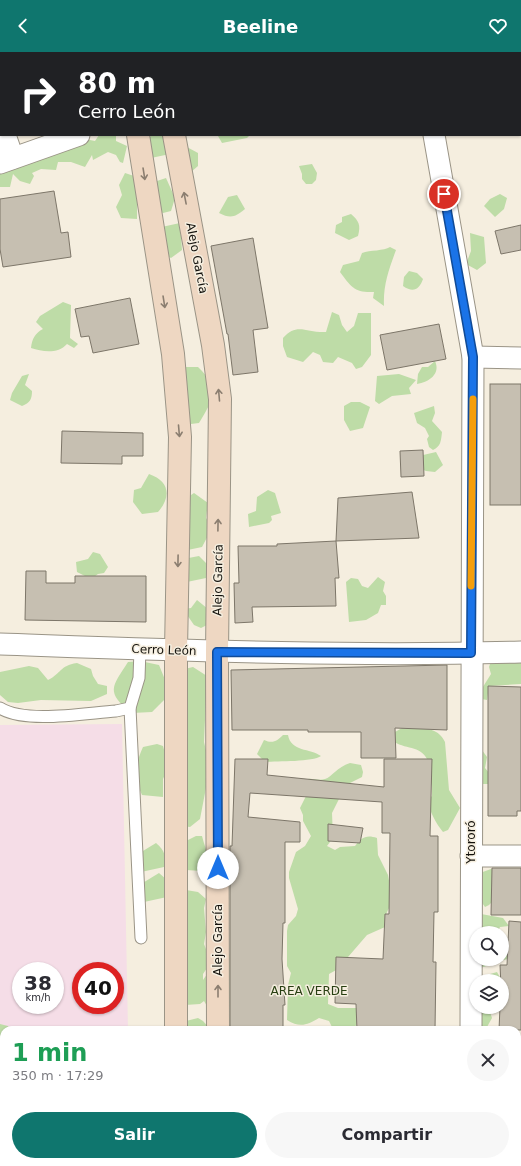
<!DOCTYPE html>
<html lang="es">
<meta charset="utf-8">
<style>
body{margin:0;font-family:"DejaVu Sans",sans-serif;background:#f7f7f7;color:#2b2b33;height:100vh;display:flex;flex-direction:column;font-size:15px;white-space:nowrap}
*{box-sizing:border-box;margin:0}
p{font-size:13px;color:#7c7c81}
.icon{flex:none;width:22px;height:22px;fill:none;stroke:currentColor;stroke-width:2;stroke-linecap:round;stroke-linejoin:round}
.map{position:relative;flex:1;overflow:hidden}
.side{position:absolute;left:0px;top:974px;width:521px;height:140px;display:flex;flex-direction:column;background:#fff;border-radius:12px 12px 0 0;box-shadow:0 1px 3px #0004}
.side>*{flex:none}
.guide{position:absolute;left:0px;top:0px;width:521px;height:84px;box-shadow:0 1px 3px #0004;background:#202124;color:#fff;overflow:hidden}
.tools{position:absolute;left:469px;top:874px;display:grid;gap:8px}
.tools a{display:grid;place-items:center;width:40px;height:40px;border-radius:50%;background:#fff;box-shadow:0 1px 3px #0004;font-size:20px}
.speed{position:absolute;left:12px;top:910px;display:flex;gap:8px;font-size:20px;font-weight:700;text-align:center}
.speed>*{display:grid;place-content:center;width:52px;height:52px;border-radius:50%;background:#fff;box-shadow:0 1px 3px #0004;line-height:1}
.speed small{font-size:10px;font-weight:400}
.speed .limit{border:6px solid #d22;background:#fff;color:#111}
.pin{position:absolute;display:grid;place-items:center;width:34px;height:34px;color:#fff;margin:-17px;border:2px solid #fff;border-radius:50%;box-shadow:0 1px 4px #0007}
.me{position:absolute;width:44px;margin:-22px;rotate:0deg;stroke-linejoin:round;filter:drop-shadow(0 0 3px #0008)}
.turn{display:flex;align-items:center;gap:14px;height:84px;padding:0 12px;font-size:18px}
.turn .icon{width:52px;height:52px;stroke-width:2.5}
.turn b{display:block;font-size:28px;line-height:34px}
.round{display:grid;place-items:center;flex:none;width:42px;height:42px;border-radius:21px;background:#f7f7f7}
.overview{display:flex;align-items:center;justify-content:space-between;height:68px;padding:0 12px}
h1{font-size:24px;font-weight:700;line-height:30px;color:#1e9e55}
.button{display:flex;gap:8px;margin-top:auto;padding:8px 12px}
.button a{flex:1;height:46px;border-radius:24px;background:#0f766e;color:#fff;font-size:16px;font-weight:700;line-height:46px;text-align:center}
.button a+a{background:#f7f7f7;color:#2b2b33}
header{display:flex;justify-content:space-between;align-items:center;height:52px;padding:0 12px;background:#0f766e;color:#fff;font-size:18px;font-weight:700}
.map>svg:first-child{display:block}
.medical{fill:#f5dde7;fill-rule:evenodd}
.green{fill:#bedca7}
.building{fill:#c6bfb1;stroke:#7d7669}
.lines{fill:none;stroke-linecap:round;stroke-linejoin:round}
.lane-casing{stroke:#9a9486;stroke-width:13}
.street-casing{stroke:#9a9486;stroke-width:23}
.secondary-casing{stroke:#9a9486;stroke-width:24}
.lane{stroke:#fff;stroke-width:11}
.street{stroke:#fff;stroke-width:21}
.secondary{stroke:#eed7c2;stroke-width:22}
.oneway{stroke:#8b7e70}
.route-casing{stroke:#114b97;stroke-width:10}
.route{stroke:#1a73e8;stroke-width:7}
.slow{stroke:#f59e0b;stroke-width:7}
.labels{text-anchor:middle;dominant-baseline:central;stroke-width:3;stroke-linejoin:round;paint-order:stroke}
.street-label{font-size:12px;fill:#13110c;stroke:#f5eedf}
.park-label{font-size:12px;fill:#283f12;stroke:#f5eedf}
</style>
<header><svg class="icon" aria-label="back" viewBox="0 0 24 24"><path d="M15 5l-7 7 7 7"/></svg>Beeline<svg class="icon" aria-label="heart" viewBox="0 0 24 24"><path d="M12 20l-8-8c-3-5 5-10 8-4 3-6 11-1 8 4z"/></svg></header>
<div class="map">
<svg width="521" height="1114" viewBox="0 0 521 1114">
<rect width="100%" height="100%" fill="#f5eedf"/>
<g class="medical">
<path d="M122 672 128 978H4V1064H0V673ZM21 919H55V953H21ZM81 919H115V953H81Z"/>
<rect x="11" y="1110" width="120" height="4"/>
</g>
<g class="green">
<path d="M99 83H116V89L127 94 123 111 120 110 116 103 108 100 93 108 92 103 85 115 71 110H58L56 118 41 117 32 121 34 124 30 132 20 129 13 122 10 135H0V110L85 87 95 89Z"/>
<path d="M162 83 166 88 170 102 151 106 145 90 151 84Z"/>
<path d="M219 83H250L247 86 222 91 218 84Z"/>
<path d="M185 94 198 101V114L191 120Z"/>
<path d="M312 112 317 121 316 128 312 132H306L302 127V122L299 114Z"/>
<path d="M125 121 137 125V167L121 166 116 155 122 143 119 133Z"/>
<path d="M166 126 175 146 171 159 163 161 149 151 154 130Z"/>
<path d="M500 142 507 146 504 157 495 165 484 154 490 147Z"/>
<path d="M237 143 245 157C235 165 231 167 219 161L228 145Z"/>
<path d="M351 162C359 169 361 173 358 184L349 188 335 181 336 173 342 170V165Z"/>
<path d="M180 171 182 198 171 206 157 199V176Z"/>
<path d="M470 181 484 185 486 211 477 218 466 212 471 199Z"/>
<path d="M390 195 396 198C389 217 383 233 384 254L373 246 374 240C355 241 351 235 340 220L343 213 359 209 362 201C370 198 384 199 390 195Z"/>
<path d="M409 219 417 221 423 227C419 238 413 241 403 234L404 225Z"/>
<path d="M63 250 71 253 70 286 78 292 74 296 67 292C58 302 43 300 31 296 32 287 35 281 43 277L36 270 40 264Z"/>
<path d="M332 260 339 263 342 273 347 280 354 274 358 261H371V303L362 315 356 317 352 311 338 305 333 311 323 310 320 303 313 300 303 310 287 305 283 294V286C297 270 306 281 326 280Z"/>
<path d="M435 309C441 322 429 330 417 332L418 322 422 315H428Z"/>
<path d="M185 315H198C220 336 213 348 199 371L191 372 171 362Z"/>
<path d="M29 322 25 333 32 339C32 347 30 351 22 354L10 348 12 341 22 324Z"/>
<path d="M399 322 416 328 409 336 411 342 392 344 379 352 375 349 377 324Z"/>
<path d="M351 350H360L370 355 363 376 350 379 344 368V354Z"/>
<path d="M434 354 435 361 432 369 442 380C441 389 441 394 433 398L429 395 427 387 429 384 425 376 417 371 414 361Z"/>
<path d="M436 400 443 413 435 420 426 419 421 417 419 404Z"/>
<path d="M149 422C169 429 172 444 158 460L142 462 133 450 134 438 141 436Z"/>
<path d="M268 438 275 441 281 461 271 464 272 468 269 471 249 475 248 462 256 459 257 445Z"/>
<path d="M194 441 208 451 206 466 212 476 202 495 178 500 188 445Z"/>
<path d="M93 500 100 502 108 515 104 521 98 522 91 527 77 520 76 510 88 507Z"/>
<path d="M199 504 207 512 206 526 182 531 178 508Z"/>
<path d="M378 525 385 530 383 539 386 544V553H381L378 561 366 568 349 570 346 530 351 526 358 527 362 534 368 536Z"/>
<path d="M197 548 208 557 209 572 201 576 194 573 183 557 191 556Z"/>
<path d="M140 609 159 613 168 635 167 645 152 660 132 661C105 640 112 635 128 610Z"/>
<path d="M491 609H521V632L489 634 487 648 476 646 491 622 489 615Z"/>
<path d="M77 611 91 617 93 624 98 632 107 634V642L91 649 41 648 18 651 8 650 0 643V620L29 614 38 616 48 628C62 621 59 614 77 611Z"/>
<path d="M193 615 207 624 204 690 210 715 200 767 190 775 176 773 168 716 163 727V745L142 743C134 726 135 712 143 695L157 692 163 694 168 712 176 619Z"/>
<path d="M402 676C418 676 437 673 445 690L449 738 460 756 448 778 443 780C435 770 431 761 427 749L432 744V734L426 717 429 711C422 693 408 698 394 690L395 680Z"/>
<path d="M283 683H288C291 700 310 696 321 704 313 710 278 709 265 710L257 702 264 688C273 692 277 689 283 683Z"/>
<path d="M482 698 487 705 485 716 490 722 492 732H483L474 725 473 709Z"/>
<path d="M350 711 361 713 363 720 362 725 348 732 340 745 332 761 333 786 327 794 335 798 340 795 355 794C361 786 366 782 377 786L378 803 388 823 393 851C387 857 384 866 385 875L367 883 348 905 347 912 329 922 328 952 338 956H357L360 968 354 976 357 975 389 978H331L333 977 329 969 319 966C307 973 300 976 287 968L288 933 291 921 287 914V879L288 873 296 864 298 857 289 826V820L296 800 305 794 311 784 303 769V763L300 756 307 742 305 732 308 727C313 726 319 729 325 727 332 725 337 715 350 711Z"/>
<path d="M196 784H202C206 800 211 803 202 819L186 818 181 798 188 788Z"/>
<path d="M156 791C165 799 166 803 164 815L141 820 138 802Z"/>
<path d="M491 817 501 819 495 832 491 835 493 849 489 853 485 855 480 848V821Z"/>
<path d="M159 821 167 828V845L144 850 141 832Z"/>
<path d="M186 838 198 840 206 847 204 856 206 880 204 892 211 910 203 922V928C213 914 216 909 233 901V952L230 955 208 956 204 949 200 952 185 953Z"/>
<path d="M481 862 503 866 509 874 500 875 497 881H476Z"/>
<path d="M502 895 507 899 508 907C495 909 486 916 474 917L476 907H502Z"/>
<path d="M497 920 502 929H478L480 925Z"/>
<path d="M485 956 489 957 492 966 487 975 501 978H477L479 962Z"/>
<path d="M198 966 203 969 211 978H181L186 969Z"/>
<path d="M0 972 8 974 9 978H4V996L0 1000Z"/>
<path d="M0 1061 4 1062V1097L0 1098Z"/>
<path d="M306 1110H340L347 1114H305Z"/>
</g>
<g class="building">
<path d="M54 139 61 181 68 180 71 205 3 215 0 197V147Z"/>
<path d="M521 173V198L501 202 495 179Z"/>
<path d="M253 186 268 276 253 278 258 320 233 323 228 282H227L211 194Z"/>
<path d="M130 246 139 292 93 301 89 284 81 285 75 257Z"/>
<path d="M439 272 446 307 387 318 380 283Z"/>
<rect x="490" y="332" width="31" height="121"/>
<path d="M62 379 143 381V404H122V412L61 411Z"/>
<path d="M423 398 424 424 401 425 400 399Z"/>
<path d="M412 440 419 486 336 489 338 446Z"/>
<path d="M336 489 339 526H335L336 554 252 555 253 570 235 571 234 531H239L238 494H277V492Z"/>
<path d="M26 519H46V531H75V524H146V570L25 568Z"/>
<path d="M447 613V678L395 676 396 706H361V680H308V678H232L231 618Z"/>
<path d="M488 634 521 635V759H517V764H488Z"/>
<path d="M235 707H268L267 723 384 735V707H432L430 784H438V860H434L433 910H436L435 978H357L356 952 335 951 336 905 383 907 385 862H389L390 781H382V750L250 741 248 765 300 770V790H285V871H283L282 907 285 953H283V978H230V794H232Z"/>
<path d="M328 772 363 776 360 791 328 789Z"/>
<path d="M492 816H521V863H491Z"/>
<path d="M509 869 521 870V978H499L500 955H502L500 913H507Z"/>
</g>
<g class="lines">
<g class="lane-casing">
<g id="lane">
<path d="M0 656C25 672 86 661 116 659L130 656 139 626 140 597"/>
<path d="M130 656 141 886"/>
</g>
</g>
<g class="street-casing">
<g id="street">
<path d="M419 0V1"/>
<path d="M5 83 13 106"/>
<path d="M434 83 473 305 471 978"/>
<path d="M0 111 79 83"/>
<path d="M473 305 521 306"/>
<path d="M0 592C174 598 347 605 521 600"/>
<path d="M471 804H521"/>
<path d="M470 1110V1114"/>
<path d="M502 1110 521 1113"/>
</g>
</g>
<g class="secondary-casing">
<g id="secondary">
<path d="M125 0V1"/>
<path d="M160 0V1"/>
<path d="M138 83 173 302 180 385 176 598V978"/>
<path d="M174 83 213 293 220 347 217 600 218 978"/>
<path d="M219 1110V1114"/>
<path d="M176 1114V1110"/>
</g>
</g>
<use href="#lane" class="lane"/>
<use href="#street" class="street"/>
<use href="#secondary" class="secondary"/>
</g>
<defs><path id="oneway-shaft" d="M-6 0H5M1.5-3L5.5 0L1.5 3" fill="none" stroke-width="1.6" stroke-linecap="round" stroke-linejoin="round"/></defs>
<g class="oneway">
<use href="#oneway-shaft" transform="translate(144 122) rotate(81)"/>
<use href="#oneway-shaft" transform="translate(185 146) rotate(-101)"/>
<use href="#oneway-shaft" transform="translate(164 250) rotate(81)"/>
<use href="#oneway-shaft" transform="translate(219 343) rotate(-95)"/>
<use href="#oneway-shaft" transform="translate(179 379) rotate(85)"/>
<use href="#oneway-shaft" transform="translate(218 473) rotate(-89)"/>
<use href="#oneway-shaft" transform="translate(178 509) rotate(91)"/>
<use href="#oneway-shaft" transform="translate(218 939) rotate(-90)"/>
</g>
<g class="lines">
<g class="route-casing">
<path id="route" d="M218 816 217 600 471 601 473 305 444 142"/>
</g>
<use href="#route" class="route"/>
<path class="slow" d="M471 534 473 347"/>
</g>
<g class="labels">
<g class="street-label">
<text transform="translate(197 206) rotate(79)">Alejo García</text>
<text transform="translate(218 528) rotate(-89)">Alejo García</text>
<text transform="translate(164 598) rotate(2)">Cerro León</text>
<text transform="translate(471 790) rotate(-90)">Ytororó</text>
<text transform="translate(218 888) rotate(-90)">Alejo García</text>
</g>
<g class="park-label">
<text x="309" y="939">AREA VERDE</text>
</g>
</g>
</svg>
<div class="tools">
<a><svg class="icon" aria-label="search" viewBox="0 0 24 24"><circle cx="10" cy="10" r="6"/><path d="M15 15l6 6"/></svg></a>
<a><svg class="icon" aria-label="layers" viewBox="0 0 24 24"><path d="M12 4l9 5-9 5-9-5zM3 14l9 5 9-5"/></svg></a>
</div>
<div class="speed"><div>38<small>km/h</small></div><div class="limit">40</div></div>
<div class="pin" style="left:444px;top:142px;background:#d93025"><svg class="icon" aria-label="arrive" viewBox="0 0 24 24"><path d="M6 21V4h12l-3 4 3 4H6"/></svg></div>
<svg class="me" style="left:218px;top:816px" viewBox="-20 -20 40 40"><circle r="19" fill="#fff"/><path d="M0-13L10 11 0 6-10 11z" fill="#1a73e8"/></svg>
<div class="guide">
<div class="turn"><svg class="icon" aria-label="right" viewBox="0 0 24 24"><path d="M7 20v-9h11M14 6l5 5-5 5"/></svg><div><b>80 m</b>Cerro León</div></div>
</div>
<section class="side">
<div class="overview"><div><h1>1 min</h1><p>350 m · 17:29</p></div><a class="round"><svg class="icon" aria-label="close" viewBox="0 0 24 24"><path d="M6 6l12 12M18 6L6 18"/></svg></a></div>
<div class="button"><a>Salir</a><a>Compartir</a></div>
</section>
</div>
